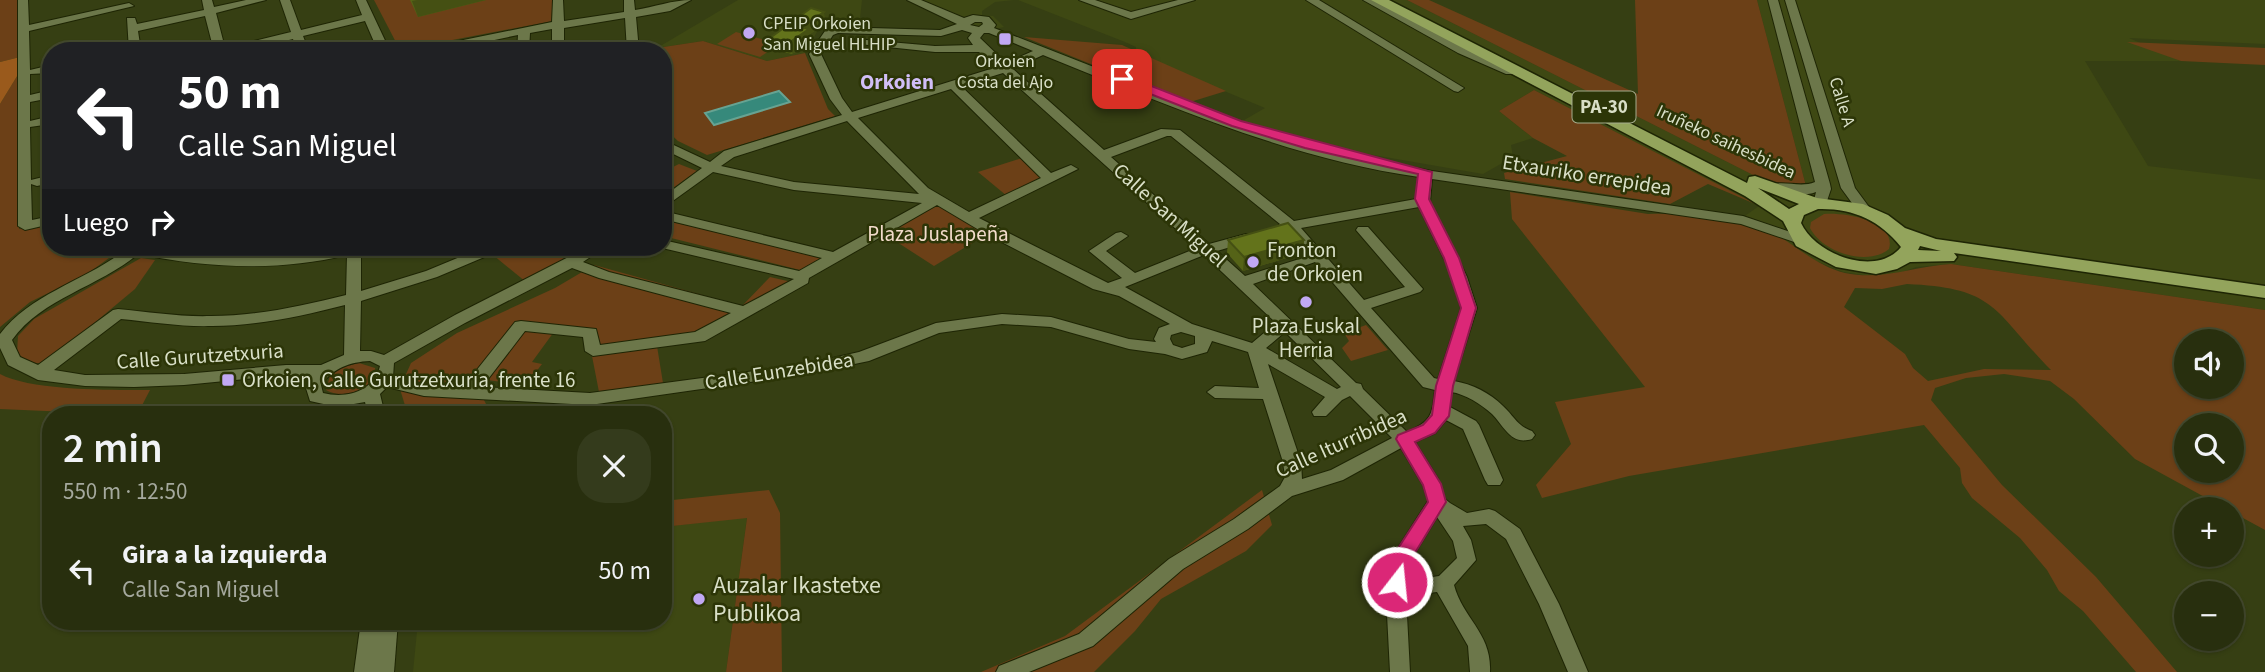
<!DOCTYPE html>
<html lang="es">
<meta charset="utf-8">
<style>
body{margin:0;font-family:"Source Sans 3",sans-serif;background:#343b1c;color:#f1f3f6;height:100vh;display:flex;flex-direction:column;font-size:26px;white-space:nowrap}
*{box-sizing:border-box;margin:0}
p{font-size:23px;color:#a5a99e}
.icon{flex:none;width:38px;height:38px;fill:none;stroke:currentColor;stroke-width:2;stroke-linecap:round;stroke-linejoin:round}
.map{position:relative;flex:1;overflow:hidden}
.panel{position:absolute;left:42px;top:406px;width:630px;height:224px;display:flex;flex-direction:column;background:#282f0e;border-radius:28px;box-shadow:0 2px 5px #0004,0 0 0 2px #444a2e}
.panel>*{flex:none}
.banner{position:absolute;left:42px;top:42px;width:630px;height:214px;border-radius:28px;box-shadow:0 2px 5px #0004,0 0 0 2px #444a2e;background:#202124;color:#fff;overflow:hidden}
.tools{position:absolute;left:2174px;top:329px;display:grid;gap:14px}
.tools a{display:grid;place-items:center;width:70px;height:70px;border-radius:50%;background:#282f0e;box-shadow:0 2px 5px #0004,0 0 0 2px #444a2e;font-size:35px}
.pin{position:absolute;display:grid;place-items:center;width:60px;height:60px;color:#fff;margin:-30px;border-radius:14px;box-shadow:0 4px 10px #0006}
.me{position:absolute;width:77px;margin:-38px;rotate:16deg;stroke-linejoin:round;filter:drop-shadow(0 0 5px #0008)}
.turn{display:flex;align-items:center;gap:24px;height:147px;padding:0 21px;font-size:32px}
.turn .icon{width:91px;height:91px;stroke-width:2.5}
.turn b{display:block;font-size:49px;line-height:60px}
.then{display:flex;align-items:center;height:66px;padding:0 21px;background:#0003;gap:14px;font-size:26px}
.round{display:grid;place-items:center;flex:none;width:74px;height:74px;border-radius:28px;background:#343b1c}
.head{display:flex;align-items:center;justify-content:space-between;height:119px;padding:0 21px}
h1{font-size:42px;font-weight:600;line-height:52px}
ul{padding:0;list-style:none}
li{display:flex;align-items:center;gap:21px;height:91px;padding:0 21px}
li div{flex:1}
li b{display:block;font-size:26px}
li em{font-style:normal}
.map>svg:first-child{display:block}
.built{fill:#3e4813}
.green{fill:#6c4017;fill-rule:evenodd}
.forest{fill:#9a5a1c}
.water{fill:#36897b;stroke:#67a392;stroke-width:2}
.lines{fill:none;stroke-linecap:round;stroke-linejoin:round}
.minor-casing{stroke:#1e2504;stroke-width:2}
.highway-casing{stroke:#1e2504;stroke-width:3}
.minor{fill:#6c774a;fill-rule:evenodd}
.highway{fill:#93a45c;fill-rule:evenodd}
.wall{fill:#556317}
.shaded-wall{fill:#455013}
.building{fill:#63731b;stroke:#455013;stroke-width:2}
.route{fill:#db2777;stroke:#8e194d;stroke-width:2}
.poi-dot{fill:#c1a8f3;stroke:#2c3507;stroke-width:2.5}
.labels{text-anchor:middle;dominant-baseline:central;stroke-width:5;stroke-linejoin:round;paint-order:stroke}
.far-poi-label{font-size:18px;fill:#d9dfc7;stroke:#2c3507;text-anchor:start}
.far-street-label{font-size:18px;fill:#d9dfc7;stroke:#2c3507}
.shield{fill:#2c3507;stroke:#a5ac8d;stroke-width:2}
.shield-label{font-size:19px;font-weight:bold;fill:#d9dfc7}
.far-quarter-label{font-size:21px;font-weight:bold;fill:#d1bef7;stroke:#2c3507}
.street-label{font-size:21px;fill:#d9dfc7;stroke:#2c3507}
.park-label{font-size:21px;fill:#f3dccb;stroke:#2c3507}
.poi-label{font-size:21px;fill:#d9dfc7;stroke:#2c3507;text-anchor:start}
.near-poi-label{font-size:24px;fill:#d9dfc7;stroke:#2c3507;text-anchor:start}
</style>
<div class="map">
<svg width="2265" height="672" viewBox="0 0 2265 672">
<rect width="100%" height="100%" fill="#363f13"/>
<g class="built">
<path d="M738 0H862L859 28 849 20 832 21 818 30 805 53 767 61 703 41 657 48Z"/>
<path d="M909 0H1014L995 2 982 11V15L993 16 1004 27 990 30 972 29Z"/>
<path d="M1018 0H1407L1761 179 1806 186 1757 0H2265V44L2129 38 2181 61H2085L2148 166 2265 180V310L1951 264 1916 267 1898 274 1875 277 1843 272 1811 259 1785 241 1758 228 1735 223 1759 206 1534 90 1499 111 1533 138 1511 145 1513 157 1483 174 1327 147 1239 123 1265 108 1181 73 1136 51V47L1125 42Z"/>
<path d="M747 517 726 672H413L418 621H663V527Z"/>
</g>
<g class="green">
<path d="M0 0H18L20 57 0 62Z"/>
<path d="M374 0H558V20L400 50Z"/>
<path d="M1407 0H1429L1638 94 1635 0H1757L1806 186H1790L1761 179Z"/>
<path d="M736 32 779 44 760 57 717 44Z"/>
<path d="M1024 37 1122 45 1226 91 1187 103Z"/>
<path d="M703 41 767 61 805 53 828 109 835 116 707 155 678 141 663 127V51H657V48Z"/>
<path d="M2127 42 2265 48V65L2181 61Z"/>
<path d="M19 73V229L51 222V247H124L87 274 30 302 0 327V104Z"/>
<path d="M1534 90 1754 203 1760 206 1708 184 1670 204 1505 179 1504 173 1567 156 1533 138 1499 111Z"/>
<path d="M1022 158 1041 178 1007 196 978 172Z"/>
<path d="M679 164 697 171 663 195V172Z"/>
<path d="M1510 192 1648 214C1681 212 1745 218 1775 234 1798 247 1817 266 1845 273 1883 281 1914 266 1951 264L2265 310V530L2135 459 2074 399 2050 381 2004 374 1966 378 1935 388 1931 400 2002 485 2096 577 2177 672H2136L2083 611 2059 591 2047 570 2020 538 1972 498 1962 483 1960 468 1924 425 1629 476 1542 498 1536 485 1571 444 1555 402 1645 387 1512 219ZM1907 284C1998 288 1993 311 2051 370L1984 369 1928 381 1913 368 1905 354 1844 307 1855 288 1882 289ZM2186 341H2231V387H2186ZM2186 425H2231V471H2186Z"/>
<path d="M940 204 989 233 934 266 886 235Z"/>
<path d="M1824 214C1843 212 1897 220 1889 249 1867 267 1822 252 1810 228L1811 222Z"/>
<path d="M663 220 815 255 820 259 800 270 663 236Z"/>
<path d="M507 247H543L566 260 526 282 493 255Z"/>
<path d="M141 258 155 260 135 289 45 364 28 362 17 353 18 336 34 319Z"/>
<path d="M594 265 742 306 770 277 796 283 757 311 657 346 663 383 599 392 592 356 598 346 596 329 519 322 468 387H430L403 381 411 363 457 333 555 288Z"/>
<path d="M1366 325 1388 350 1351 361 1342 348 1349 341 1344 333Z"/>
<path d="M521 326 556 329 532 362 542 364 526 385 479 379Z"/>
<path d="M359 363 375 368C379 390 342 400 326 390L330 376 343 367Z"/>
<path d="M0 374C31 391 114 390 150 390L137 415 0 409Z"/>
<path d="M399 386 480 392 487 406 480 415H408Z"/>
<path d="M769 490 780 513 782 672H726L747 518 663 527V501Z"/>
<path d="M1262 490 1272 525 1246 551 1161 599 1135 631 1094 672H981L1065 636Z"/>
</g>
<path class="forest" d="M20 57 19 73 0 104V62Z"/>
<path class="water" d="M779 91 790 102 714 125 705 113Z"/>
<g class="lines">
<g class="minor-casing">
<g id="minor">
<path d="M18 0H28L29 25 129 3 134 6 29 31 30 70 51 65V73L30 74V95L51 90V98L30 102V121L51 116V124L30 127 31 180 51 175V183L37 186 31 184 32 220 51 216V224L25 230 18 226Z"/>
<path d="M202 0H212L214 7 246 0H266L216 13 225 48 291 32 280 0H290L301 30 362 15 356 0H366L390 51H378L365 21 303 36 309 51H297L293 39 244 51H214L205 16 138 31 141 51H129L127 18H135L137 24 204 10Z"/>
<path d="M553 0H563L564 21 624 12V0H634L635 10C654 7 673 0 691 0L670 11 636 17 639 51H627L625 18 564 28V51H552V29L530 33 529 51H517L518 35 442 51H418L424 48 552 22Z"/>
<path d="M907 0H921L964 18 973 15 989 17 996 25 994 28 1239 124 1326 150 1432 171 1743 216 1805 237 1807 240 1805 243 1800 244 1741 224 1432 179 1430 202 1467 277 1477 308 1454 381C1472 384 1490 393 1503 406 1514 416 1517 426 1532 431L1535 435 1532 439C1511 446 1504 426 1492 414 1481 404 1465 394 1451 392L1450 407 1476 421 1479 425 1503 480 1500 485H1488L1485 480 1463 429 1446 420 1435 433 1415 442 1438 479 1445 499 1450 503 1467 513 1489 509 1495 511 1520 529 1559 604 1588 672H1568L1539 604 1506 539 1486 524 1463 526 1471 540 1476 560 1454 585C1463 619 1492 633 1490 672H1470L1468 646 1437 592 1406 596 1410 672H1390L1386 595 1392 588 1387 582 1384 570 1428 501 1423 485 1401 448 1343 480 1292 496 1248 529 1183 569 1093 646 1029 672H996L999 666 1079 634 1169 559 1234 519 1280 486 1285 477 1283 462 1263 399 1215 398 1207 392 1215 386 1259 388 1248 352 1212 341 1207 352 1182 359 1165 354 1129 349 1051 327 1002 324 939 333 869 361 806 374 590 405 424 396 387 387 380 394 385 415H368L365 402 337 407 310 401 305 385 310 376 286 375 184 385 134 387 85 386 38 380 8 365 0 348V334C32 292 89 280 129 247 168 247 208 258 248 258 288 258 327 247 367 247L361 251V291L426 271 484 247H503L501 250 437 277 361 301 360 351H371L384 355 455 315 588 247H605L583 262 609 272 743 306 794 279 658 247H663V240L799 271 822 258 663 219V211L833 252 922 203 794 190 713 172 663 208V197L702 168 663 149V140L710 162 724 151 842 115 830 99 809 54 825 31 836 27 940 30 957 24ZM975 22H982L983 24 979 27 970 25ZM962 30 972 33 968 38 973 45 935 46 855 39V43L859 44 935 52H979L997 67 852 112 842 98 821 54 833 35 838 33 941 36ZM984 33H989L1033 51 1006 63 980 38ZM1043 55C1165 104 1287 158 1419 177L1416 199 1294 221 1180 130 1161 129 1104 150 1013 69ZM1003 73 1197 248 1135 273 1106 251 1128 236 1121 232 1116 233 1089 251 1122 278 1108 283 979 218 1078 169 1071 165 1051 173 961 86ZM951 89 1041 178 969 212 928 188 858 118ZM847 121 919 194 794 182 721 166 734 157ZM1167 136H1171L1280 224 1277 227 1279 230 1287 231 1309 256 1245 276 1217 251 1251 241 1253 238 1251 235 1246 234 1209 244 1111 157ZM937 205 984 233 1093 289 1119 296 1170 324 1159 328 1154 339 1156 342 1129 339 1051 317 1002 314 936 323 859 352 806 364 590 393 482 387 525 331 583 337 585 351 593 356 705 341 808 283 809 278ZM1419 207 1453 277 1461 308 1438 379 1434 378 1371 308 1420 292 1423 289 1368 227H1358L1356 230 1405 287 1364 300 1301 228ZM138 254C207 268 277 272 347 255L346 295C302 306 256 316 211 316 180 317 149 312 118 309L113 310 38 365 20 357 12 340C42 298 99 287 138 254ZM1204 255 1276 323 1252 343 1192 324 1125 287ZM1315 262 1423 387 1435 390C1432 415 1432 421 1407 432L1363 389 1361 384 1356 383 1253 284ZM572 268 599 278 731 313 695 332 600 345 596 329 521 321 515 322 464 386 424 384 393 377 394 363 465 323ZM345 305 344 355 321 365H286L184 374 85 375 54 370 121 319C151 322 182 327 212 326 257 326 302 316 345 305ZM1181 332 1195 336V344L1182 348 1173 345 1170 339 1171 335ZM1285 332 1341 387 1337 389 1266 348ZM370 361 380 366C374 391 347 399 323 393L321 385C333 368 350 362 370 361ZM1268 364 1325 397 1312 412 1314 416H1326L1342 400 1350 396 1392 438 1331 470 1302 479 1301 462ZM1437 517 1453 541 1457 558 1439 576 1406 581 1404 571Z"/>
<path d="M1079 0H1095L1131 12 1178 0H1195L1131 19Z"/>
<path d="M1306 0H1319L1464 88 1458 92 1454 91Z"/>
<path d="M1363 0H1376L1466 49 1516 71 1514 74H1506L1458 53Z"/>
<path d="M1768 0H1778L1830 184 1831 189 1825 207H1815L1813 204 1816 192C1804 197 1779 195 1768 187 1780 178 1799 189 1815 182Z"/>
<path d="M1785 0H1795L1855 188 1872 211 1870 214H1860L1841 188Z"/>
<path d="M361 621H398L394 672H354Z"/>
</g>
</g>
<g class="highway-casing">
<path id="highway" d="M1371 0H1389L1747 183 1749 177 1755 176 1817 198 1863 204 1888 215 1905 228 1936 239 2265 286V298L1954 253 1957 257 1954 261 1910 262 1897 269 1876 274 1836 267 1796 246 1783 221 1745 196ZM1758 188 1799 204 1789 209ZM1818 209C1852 208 1880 220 1901 247 1876 278 1815 254 1801 223L1804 215ZM1920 246 1941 251 1918 250Z"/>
</g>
<use href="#minor" class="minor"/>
<use href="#highway" class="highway"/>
</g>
<g class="wall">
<path d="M410 0H486L418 17Z"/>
<path d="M826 23 810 34 812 41 792 54 772 49 770 38Z"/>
<path d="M1228 240H1304L1303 253 1243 271 1227 253Z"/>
</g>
<g class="shaded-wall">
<path d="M417 0H486L418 17 412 1Z"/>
<path d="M824 12 826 23 810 34 812 41 792 54 790 42 801 27Z"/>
<path d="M1304 240 1303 253 1243 271 1244 257Z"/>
</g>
<g class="building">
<path d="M811 8 824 12 801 27 809 29 790 42 770 38Z"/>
<path d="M1288 223 1304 240 1244 257 1228 240Z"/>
</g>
<path class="route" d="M1117 76H1126L1241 121 1432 172 1429 199 1459 258 1476 308 1453 386 1449 416 1435 433 1415 442 1441 484 1446 502 1404 571 1407 582 1404 588H1390L1384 570 1428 502 1423 485 1396 439 1398 435 1423 425 1432 415 1436 386 1461 308 1444 258 1415 199 1418 174 1305 148 1232 126 1117 81Z"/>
<g class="poi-dot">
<circle cx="749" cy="33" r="7"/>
<rect x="998" y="32" width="14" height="14" rx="3.5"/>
<circle cx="1253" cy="262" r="7"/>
<circle cx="1306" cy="302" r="7"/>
<rect x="221" y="373" width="14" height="14" rx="3.5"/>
<circle cx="699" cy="599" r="7"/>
</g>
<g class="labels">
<g class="far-poi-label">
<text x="763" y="23">CPEIP Orkoien<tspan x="763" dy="21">San Miguel HLHIP</tspan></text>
<text x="1005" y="61" text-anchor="middle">Orkoien<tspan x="1005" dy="21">Costa del Ajo</tspan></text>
</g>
<g class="far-street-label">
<text transform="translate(1842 102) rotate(73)">Calle A</text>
<text transform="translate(1726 142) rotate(25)">Iruñeko saihesbidea</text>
</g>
<rect class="shield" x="1572.5" y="91.5" width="63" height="31" rx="5"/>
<g class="shield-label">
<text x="1604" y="107">PA-30</text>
</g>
<g class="far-quarter-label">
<text x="897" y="82">Orkoien</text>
</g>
<g class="street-label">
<text transform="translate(1587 175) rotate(9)">Etxauriko errepidea</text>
<text transform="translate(1170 215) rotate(42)">Calle San Miguel</text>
<text transform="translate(200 356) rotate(-4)">Calle Gurutzetxuria</text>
<text transform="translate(779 371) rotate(-9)">Calle Eunzebidea</text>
<text transform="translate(1341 443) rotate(-24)">Calle Iturribidea</text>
</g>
<g class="park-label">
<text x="938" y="234">Plaza Juslapeña</text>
</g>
<g class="poi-label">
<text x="1267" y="250">Fronton<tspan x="1267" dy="24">de Orkoien</tspan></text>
<text x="1306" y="326" text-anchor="middle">Plaza Euskal<tspan x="1306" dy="24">Herria</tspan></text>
<text x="242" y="380">Orkoien, Calle Gurutzetxuria, frente 16</text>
</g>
<g class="near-poi-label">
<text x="713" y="585">Auzalar Ikastetxe<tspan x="713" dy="28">Publikoa</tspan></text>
</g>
</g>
</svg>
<div class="tools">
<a><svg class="icon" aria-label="sound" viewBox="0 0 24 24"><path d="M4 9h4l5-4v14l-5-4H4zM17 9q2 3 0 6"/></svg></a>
<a><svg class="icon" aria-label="search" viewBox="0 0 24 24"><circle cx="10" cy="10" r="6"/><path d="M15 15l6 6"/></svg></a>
<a>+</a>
<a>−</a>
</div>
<div class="pin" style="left:1122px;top:79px;background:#d93025"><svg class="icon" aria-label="arrive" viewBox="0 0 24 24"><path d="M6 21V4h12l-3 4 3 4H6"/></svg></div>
<svg class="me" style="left:1397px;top:582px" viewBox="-20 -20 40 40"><circle r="17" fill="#db2777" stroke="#fff" stroke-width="3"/><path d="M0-11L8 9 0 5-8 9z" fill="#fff"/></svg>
<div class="banner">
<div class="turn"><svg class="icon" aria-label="left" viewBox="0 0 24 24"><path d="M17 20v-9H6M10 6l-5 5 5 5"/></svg><div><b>50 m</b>Calle San Miguel</div></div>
<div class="then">Luego<svg class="icon" aria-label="right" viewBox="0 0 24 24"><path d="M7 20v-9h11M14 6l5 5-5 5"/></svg></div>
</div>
<section class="panel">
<div class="head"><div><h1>2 min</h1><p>550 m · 12:50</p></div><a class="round"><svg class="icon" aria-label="close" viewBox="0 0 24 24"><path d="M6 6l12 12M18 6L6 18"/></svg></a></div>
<ul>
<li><svg class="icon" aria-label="left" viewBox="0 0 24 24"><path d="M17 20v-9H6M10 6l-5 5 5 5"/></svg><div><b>Gira a la izquierda</b><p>Calle San Miguel</p></div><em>50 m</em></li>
</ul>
</section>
</div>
